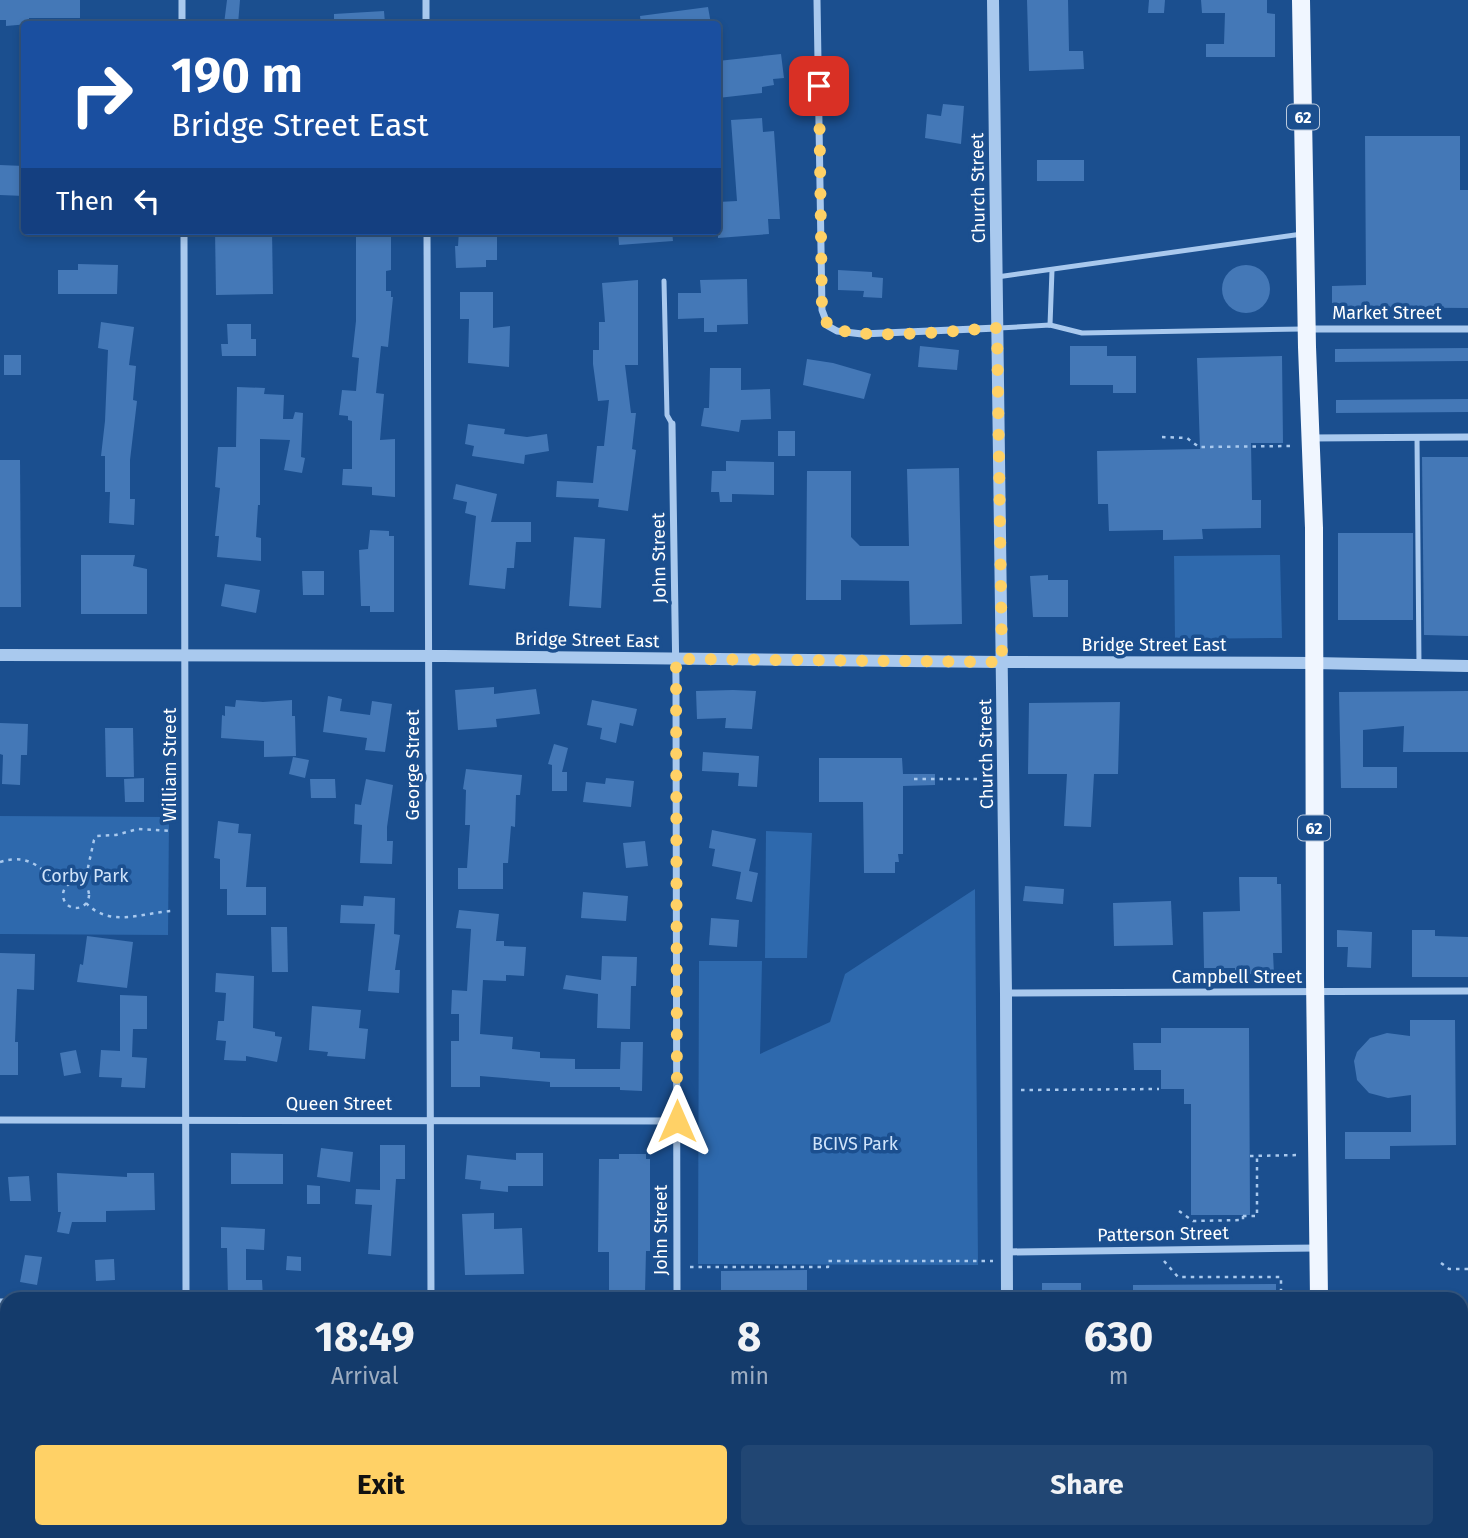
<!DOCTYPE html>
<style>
body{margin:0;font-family:"Fira Sans",sans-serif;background:#214673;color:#f1f3f6;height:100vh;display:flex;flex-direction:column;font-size:26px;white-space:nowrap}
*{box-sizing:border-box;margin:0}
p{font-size:23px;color:#9dadc1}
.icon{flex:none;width:38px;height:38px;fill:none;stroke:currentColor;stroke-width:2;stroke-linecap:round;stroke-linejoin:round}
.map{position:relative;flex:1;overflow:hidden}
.side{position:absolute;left:0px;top:1292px;width:1468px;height:247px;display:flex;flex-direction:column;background:#143b6b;border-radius:21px 21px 0 0;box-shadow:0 4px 10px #0003,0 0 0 2px #33557e}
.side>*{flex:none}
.banner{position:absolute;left:21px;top:21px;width:700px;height:214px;border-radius:7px;box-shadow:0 4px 10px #0003,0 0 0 2px #33557e;background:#1a4fa0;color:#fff;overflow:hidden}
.pin{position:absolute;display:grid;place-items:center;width:60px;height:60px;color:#fff;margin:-30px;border-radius:14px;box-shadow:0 4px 10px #0006}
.me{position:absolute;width:77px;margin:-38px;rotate:0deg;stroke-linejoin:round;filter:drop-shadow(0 0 5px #0008)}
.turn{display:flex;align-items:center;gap:24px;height:147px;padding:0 35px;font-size:32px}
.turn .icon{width:91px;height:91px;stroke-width:2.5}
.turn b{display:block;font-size:49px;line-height:60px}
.then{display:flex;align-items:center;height:66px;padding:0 35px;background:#0003;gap:14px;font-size:26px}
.eta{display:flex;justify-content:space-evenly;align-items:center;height:119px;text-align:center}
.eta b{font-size:42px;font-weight:700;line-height:49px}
.cta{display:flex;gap:14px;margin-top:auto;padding:14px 35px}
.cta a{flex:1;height:80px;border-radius:7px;background:#ffd166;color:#111;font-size:28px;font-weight:700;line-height:80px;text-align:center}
.cta a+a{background:#214673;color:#f1f3f6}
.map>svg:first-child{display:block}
.green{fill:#2e69ad}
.building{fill:#4478b7}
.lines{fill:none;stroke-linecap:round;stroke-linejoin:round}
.path{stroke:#a9c9ee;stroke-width:2.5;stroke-dasharray:3.5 5;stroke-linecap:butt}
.service{stroke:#a9c9ee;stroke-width:5}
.minor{stroke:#a9c9ee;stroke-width:7}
.tertiary{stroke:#a9c9ee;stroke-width:12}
.primary{stroke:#f0f6ff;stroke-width:18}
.route{stroke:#ffd166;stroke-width:12;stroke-dasharray:0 21.6}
.labels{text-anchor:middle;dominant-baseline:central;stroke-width:7;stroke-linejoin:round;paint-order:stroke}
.shield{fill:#1b4f8f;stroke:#bbcadd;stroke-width:2}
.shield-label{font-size:16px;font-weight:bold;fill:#fff}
.street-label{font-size:18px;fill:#fff;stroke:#1b4f8f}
.park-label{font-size:18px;fill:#cfe3fa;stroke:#1b4f8f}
</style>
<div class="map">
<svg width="1468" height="1538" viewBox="0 0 1468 1538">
<rect width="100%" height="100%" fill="#1b4f8f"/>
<g class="green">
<path d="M1280 555 1282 638 1175 639 1174 556Z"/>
<path d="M0 816 169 817 168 935 0 934Z"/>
<path d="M766 831 812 833 807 958H765Z"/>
<path d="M975 889 978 1265 698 1264 699 961H762L760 1054 830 1022 845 974Z"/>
</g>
<g class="building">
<path d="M0 0H80V18H29V24L6 26V20H0Z"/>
<path d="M227 0H240L238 24H224Z"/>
<path d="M1027 0H1068L1069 51H1083L1084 69 1029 71Z"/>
<path d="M1149 0H1165L1164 13H1148Z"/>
<path d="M1201 0H1267V13L1275 14V57H1206V44H1224L1225 13H1202Z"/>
<path d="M708 7 711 24H641L640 16Z"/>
<path d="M384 11 385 24H334V14Z"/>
<path d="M781 54 784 78 773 79 774 85 762 87V93L718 98V61Z"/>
<path d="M943 104 964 106 961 144 925 138 927 114 941 116Z"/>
<path d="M762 118 763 132 774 131 780 219H768L769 234 718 238V202L737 201 731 120Z"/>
<path d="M1365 136H1460V190H1468V308L1332 307V286L1366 285Z"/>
<rect x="1037" y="160" width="47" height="21"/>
<path d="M0 165 24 166V196L0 195Z"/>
<path d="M215 231H272L273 294 216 295Z"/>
<path d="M356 231H391V270L386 271V291H391V297H393L388 347 381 346 376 393 384 394 380 440 395 439V497L372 495V487L342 485 343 469H352V421L348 420V416L339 415 342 390 356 391 359 358 352 357 356 321Z"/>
<path d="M459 231H497V260H486V267L456 268 455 246H458Z"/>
<path d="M618 231H672L673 241 619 245Z"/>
<path d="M78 264 118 265 117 294H58V270H78Z"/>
<circle cx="1246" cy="289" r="24"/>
<path d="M838 270 872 272V277L883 278 882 298 863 297 864 291 838 290Z"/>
<path d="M747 279 748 324 717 325V332H704V318L678 319V293H701L700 280Z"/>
<path d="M638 280V365H625L631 413H636L632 449 636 450 628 511 598 507 599 499 556 497 557 481 593 483 597 446H604L609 400 598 401 593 364V350H599V322H605L602 283Z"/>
<path d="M460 292H493V328L510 326 509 367 468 363 469 319H460Z"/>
<path d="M101 322 134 327 129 365 136 366 133 400 137 401 130 460V499H135L134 525 109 523 110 492H105V456H101L105 421 108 350 98 348Z"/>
<path d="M227 324H251V339H256V356H222L221 344H228Z"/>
<path d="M920 346 959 350 957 370 918 367Z"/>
<path d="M1070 346H1107V356H1136V393H1113V385H1070Z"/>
<path d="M1468 348V361L1335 362V349Z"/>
<rect x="4" y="355" width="17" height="20"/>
<path d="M1282 356 1283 443H1251L1252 500H1261V528L1202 529 1203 539 1163 540V530L1109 531 1108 504H1098L1097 451 1200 449 1197 358Z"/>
<path d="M807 359 833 363 871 374 864 399 803 385Z"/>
<path d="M710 368H741V390L770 389 771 419 741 420 739 432 701 426 704 408H709Z"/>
<path d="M237 387 265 388 264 394 284 395 283 419H293L295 412 303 413 301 457 305 458 302 473 284 470 290 440 260 439V505H258L256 537 261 538V561L217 557 219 536H215L220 488 215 487 218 447H236Z"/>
<path d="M1468 399V412L1336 413V400Z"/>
<path d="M468 424 505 429 504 434 527 437 547 434 549 451 525 455 524 464 472 456 474 446 465 444Z"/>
<rect x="778" y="431" width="17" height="25"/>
<path d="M1422 457H1468V636L1424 635Z"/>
<path d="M0 460H20L21 607H0Z"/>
<path d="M726 461 774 462V495L732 494V502H720L719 492H711L712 471H726Z"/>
<path d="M959 468 962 624 910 625 909 581 841 580V600H806L807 471H851V537L860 546H909L907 469Z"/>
<path d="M456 484 497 494 491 522H531V542H516L514 568H507L505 589 469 585 476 516 465 513 467 502 453 499Z"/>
<path d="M370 530 389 531V536H394V612H370V606H361L359 550 368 549Z"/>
<rect x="1338" y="533" width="75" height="87"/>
<path d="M574 537 605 539 601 608 569 606Z"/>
<path d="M81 555H135L133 566 147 569V614H81Z"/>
<path d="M302 571H324V595H303Z"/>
<path d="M1048 575V580H1068V617H1033L1030 576Z"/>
<path d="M225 584 260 590 256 613 221 606Z"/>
<path d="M494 687V694L536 689 540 714 496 719 497 727 458 730 455 690Z"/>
<path d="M733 690 756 691 752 729 725 728 726 718 697 719 696 691Z"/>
<path d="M1468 691V752H1403L1404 726 1363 730V767H1397V788H1341L1339 692Z"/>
<path d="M328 696 342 699 340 711 370 715 372 701 392 704 385 752 365 750 367 738 323 732Z"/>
<path d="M236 700 263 702 292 700V716H295L296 756 264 757V741L221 738 222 715 225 716V706L235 707Z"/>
<path d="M592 700 637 709 633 726 620 723 616 743 600 739 602 728 587 725Z"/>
<path d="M1120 702 1118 774H1094L1091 827 1064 826 1067 774H1028L1029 703Z"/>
<path d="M0 723 28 724 27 755H21L20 785 2 784 3 755 0 754Z"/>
<path d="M105 728H133L134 777H106Z"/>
<path d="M554 744 568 748 562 772H567V791H552V765L548 764Z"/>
<path d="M703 752 759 756 757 787 738 786 739 773 702 771Z"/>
<path d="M293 757 309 760 305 778 289 774Z"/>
<path d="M819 758H902L903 774H935V785L903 786V854H898L899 862H895V873H864L863 802H819Z"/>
<path d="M466 769 522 775 520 795H516L515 827 511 826 508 863H503V889H458V868H467L470 825H465L466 790 463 789Z"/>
<path d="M144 778V802H125L124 779Z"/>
<path d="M606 778 634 781 631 807 583 802 586 782 605 784Z"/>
<path d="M310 779H335L336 798H311Z"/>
<path d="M366 779 393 785 387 827V841H393L392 864 360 863 362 825 354 824 355 804 361 805Z"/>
<path d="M218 821 239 824 238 833 251 834 246 887H266V915H227V889H220V859L214 858Z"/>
<path d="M712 830 756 839 749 871 758 873 752 902 736 899 741 872 712 866 715 849 709 848Z"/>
<path d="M645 841 648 866 626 868 623 843Z"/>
<path d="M1239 877H1277V884H1281L1282 953H1273L1274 974H1235V968H1204L1203 912 1240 911Z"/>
<path d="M1025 886 1064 889 1063 904 1023 901Z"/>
<path d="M583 892 628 896 626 921 581 918Z"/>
<path d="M364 896 395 898 394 934 400 935 395 970H400L399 993 368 991 375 924 340 923 341 905 363 906Z"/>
<path d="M1171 901 1173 945 1114 946 1113 903Z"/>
<path d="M459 910 499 914 496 941H504V946L526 947 524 976 506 975V981L483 980 480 1034 513 1037 512 1049 540 1052V1058L575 1059V1069H620L621 1042H643L642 1091 620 1090V1087H550V1082L480 1076V1087H451V1041H459V1014H451L452 990 467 991 471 929 456 928Z"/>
<path d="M711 918 739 920 737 947 709 945Z"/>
<path d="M271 927H287L288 972H272Z"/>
<path d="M1337 930 1372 932 1371 968 1347 967 1348 947H1337Z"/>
<path d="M1412 930H1435V936L1468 937V977H1412Z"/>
<path d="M87 936 133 942 127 988 77 982 80 964 83 965Z"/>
<path d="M0 953 35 954 34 990 17 989 15 1042H18V1075H0Z"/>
<path d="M602 956 637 957 636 986H631L630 1029 597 1028 598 994 563 989 566 975 601 980Z"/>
<path d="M216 973 254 976 253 1028 275 1032V1036L282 1037 277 1062 246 1056V1061L224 1060 226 1041 216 1040 218 1021H224L226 993 215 992Z"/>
<path d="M120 995 147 996V1029H133L132 1057 147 1058 145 1088 121 1087 122 1078 99 1077 101 1050 120 1051Z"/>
<path d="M312 1006 361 1010 359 1028 368 1029 365 1059 327 1056 328 1052 309 1050Z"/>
<path d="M1410 1020H1455L1456 1145 1390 1146V1159H1345V1132H1411V1095L1388 1098 1369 1093 1357 1080 1354 1061 1357 1052 1370 1038 1387 1033 1410 1036Z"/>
<path d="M1161 1028H1249L1250 1215H1191V1104H1184V1089H1161V1070H1134L1133 1043H1161Z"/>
<path d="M76 1050 81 1073 64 1076 60 1053Z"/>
<path d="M380 1145H405V1179H396L391 1256 368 1254 372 1205 355 1204 356 1189 380 1190Z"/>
<path d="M321 1148 353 1152 350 1182 317 1177Z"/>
<path d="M231 1153 283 1154V1184H231Z"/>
<path d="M516 1153H543V1186H508V1192L480 1189 481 1181 465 1179 467 1155 516 1160Z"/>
<path d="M619 1154H646V1159H650V1251H646L645 1293H609V1252H598L599 1159H619Z"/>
<path d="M57 1173 127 1177V1173H154L155 1210 106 1211V1222H72L69 1234 57 1232 61 1212H58Z"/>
<path d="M29 1176 31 1201H10L8 1177Z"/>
<path d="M307 1185 320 1186V1204H307Z"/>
<path d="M494 1213V1229L522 1228 524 1274 465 1275 462 1214Z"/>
<path d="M221 1227 265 1229 264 1250 246 1249V1280H262L263 1298H228L227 1248H221Z"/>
<path d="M25 1255 42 1257 37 1285 20 1282Z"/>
<path d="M287 1256 301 1257V1271L286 1270Z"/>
<path d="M114 1259 115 1280 96 1281 95 1260Z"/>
<path d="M807 1270V1298H721V1271Z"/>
<rect x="1042" y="1283" width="39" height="15"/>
<path d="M1276 1284V1298H1133V1285Z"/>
</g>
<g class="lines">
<g class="path">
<path d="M1162 437 1187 438 1199 447 1292 446"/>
<path d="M914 779H991"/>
<path d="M0 862C37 851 41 877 69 885"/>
<circle cx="76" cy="895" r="13"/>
<path d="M82 884 87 872 94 840 97 836 116 835 138 829 171 831"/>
<path d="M86 903C110 928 142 913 171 911"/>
<path d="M1021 1090 1159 1089"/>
<path d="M1250 1156 1300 1155"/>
<path d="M1179 1211 1193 1221 1243 1220V1215"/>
<path d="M1243 1216H1257V1156"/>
<path d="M1164 1261 1178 1277H1281V1298"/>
<path d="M1441 1263 1449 1269H1468"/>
<path d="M690 1267H828V1261H993"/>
</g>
<g class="service">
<path d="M997 277 1302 234"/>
<path d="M664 281 667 415 672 424"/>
<path d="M1050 325 1052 270"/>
<path d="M999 328 1050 325 1082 333 1303 329"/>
<path d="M1417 437 1419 665"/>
<path d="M0 1301H7"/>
</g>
<g class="minor">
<path d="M182 0V24"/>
<path d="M426 0V24"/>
<path d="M817 0 822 310 828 326 837 331 862 334 997 328"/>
<path d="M184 231 186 1298"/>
<path d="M427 231 431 1298"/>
<path d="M1308 329H1468"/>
<path d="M672 424 676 682 677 1298"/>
<path d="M1311 438 1468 437"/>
<path d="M1006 993 1468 991"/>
<path d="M0 1120 677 1121"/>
<path d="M1007 1252 1318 1248"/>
<path d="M187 1531V1538"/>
<path d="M431 1531V1538"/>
<path d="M677 1531V1538"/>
</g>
<g class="tertiary">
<path d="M993 0 1006 993 1007 1298"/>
<path d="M0 655 444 656 1002 662 1313 663 1468 666"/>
<path d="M1461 1433H1468"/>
<path d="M0 1486H7"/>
<path d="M1007 1531V1538"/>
</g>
<g class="primary">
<path d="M1301 0 1307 347 1314 528 1315 978 1319 1298"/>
<path d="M1322 1531V1538"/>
</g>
</g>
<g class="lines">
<path class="route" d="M677 1121 676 659 1002 662 997 328C958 330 858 342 828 326L822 310 819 86"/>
</g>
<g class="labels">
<g class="shield">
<rect x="1287" y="104.5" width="32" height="25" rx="5"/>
<rect x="1298" y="815.5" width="32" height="25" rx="5"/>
</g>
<g class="shield-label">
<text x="1303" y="117">62</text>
<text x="1314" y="828">62</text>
</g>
<g class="street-label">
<text transform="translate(978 188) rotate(-91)">Church Street</text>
<text x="1387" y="313">Market Street</text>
<text transform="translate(659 558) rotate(-91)">John Street</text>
<text transform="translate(587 640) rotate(1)">Bridge Street East</text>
<text x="1154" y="645">Bridge Street East</text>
<text transform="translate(986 754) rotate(-91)">Church Street</text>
<text transform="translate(170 765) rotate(-90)">William Street</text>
<text transform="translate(413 765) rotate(-90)">George Street</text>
<text x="1237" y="977">Campbell Street</text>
<text x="339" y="1104">Queen Street</text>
<text transform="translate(661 1230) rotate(-90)">John Street</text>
<text transform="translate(1163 1234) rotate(-1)">Patterson Street</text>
</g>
<g class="park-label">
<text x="85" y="876">Corby Park</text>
<text x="855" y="1144">BCIVS Park</text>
</g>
</g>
</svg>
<div class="pin" style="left:819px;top:86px;background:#d93025"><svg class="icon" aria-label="arrive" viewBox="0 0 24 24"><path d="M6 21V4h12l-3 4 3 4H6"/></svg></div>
<svg class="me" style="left:677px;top:1121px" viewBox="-20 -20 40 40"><path d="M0-17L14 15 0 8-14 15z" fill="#ffd166" stroke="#fff" stroke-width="4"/></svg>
<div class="banner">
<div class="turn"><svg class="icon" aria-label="right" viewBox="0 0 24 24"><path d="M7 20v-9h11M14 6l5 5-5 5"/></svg><div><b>190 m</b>Bridge Street East</div></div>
<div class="then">Then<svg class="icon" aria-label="left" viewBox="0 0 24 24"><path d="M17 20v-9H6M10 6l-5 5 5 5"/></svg></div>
</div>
<section class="side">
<div class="eta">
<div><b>18:49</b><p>Arrival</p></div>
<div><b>8</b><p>min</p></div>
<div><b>630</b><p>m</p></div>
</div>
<div class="cta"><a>Exit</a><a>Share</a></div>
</section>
</div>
